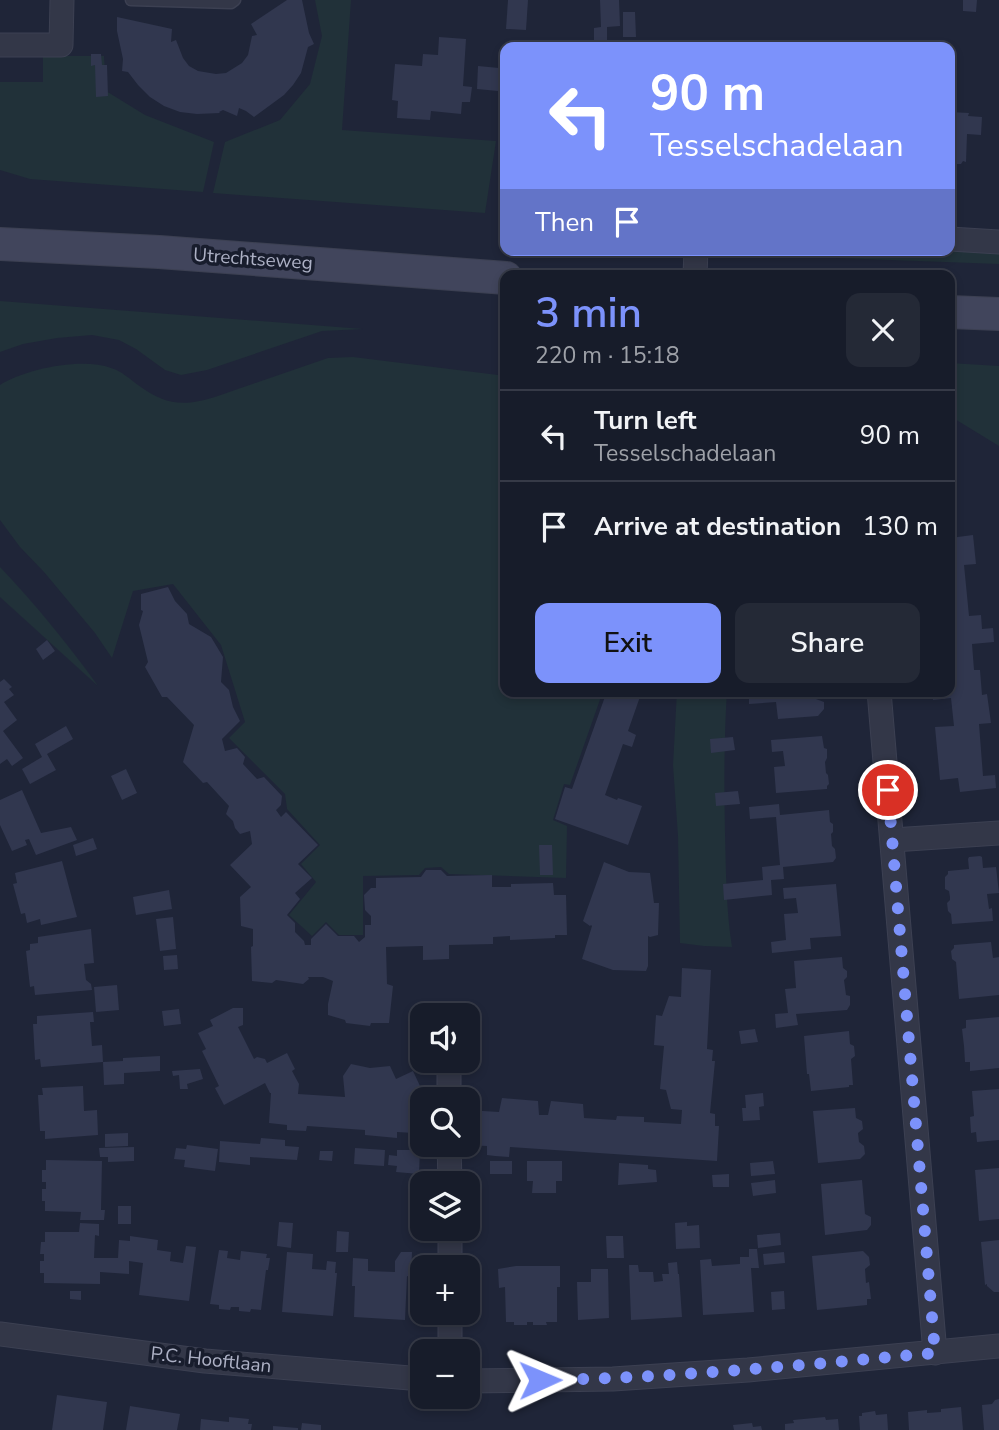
<!DOCTYPE html>
<meta charset="utf-8">
<style>
body{margin:0;font-family:"Nunito Sans",sans-serif;background:#242936;color:#f1f3f6;height:100vh;display:flex;flex-direction:column;font-size:26px;white-space:nowrap}
*{box-sizing:border-box;margin:0}
p{font-size:23px;color:#9ea1a8}
.icon{flex:none;width:38px;height:38px;fill:none;stroke:currentColor;stroke-width:2;stroke-linecap:round;stroke-linejoin:round}
.map{position:relative;flex:1;overflow:hidden}
.side{position:absolute;left:500px;top:270px;width:455px;height:427px;display:flex;flex-direction:column;background:#171c2a;border-radius:14px;box-shadow:0 4px 10px #0003,0 0 0 2px #363a47}
.side>*{flex:none}
.hud{position:absolute;left:500px;top:42px;width:455px;height:214px;border-radius:14px;box-shadow:0 4px 10px #0003,0 0 0 2px #363a47;background:#7c92fb;color:#fff;overflow:hidden}
.buttons{position:absolute;left:410px;top:1003px;display:grid;gap:14px}
.buttons a{display:grid;place-items:center;width:70px;height:70px;border-radius:14px;background:#171c2a;box-shadow:0 4px 10px #0003,0 0 0 2px #363a47;font-size:35px}
.pin{position:absolute;display:grid;place-items:center;width:60px;height:60px;color:#fff;margin:-30px;border:4px solid #fff;border-radius:50%;box-shadow:0 2px 7px #0007}
.me{position:absolute;width:77px;margin:-38px;rotate:89deg;stroke-linejoin:round;filter:drop-shadow(0 0 5px #0008)}
.turn{display:flex;align-items:center;gap:24px;height:147px;padding:0 35px;font-size:32px}
.turn .icon{width:91px;height:91px;stroke-width:2.5}
.turn b{display:block;font-size:49px;line-height:60px}
.then{display:flex;align-items:center;height:66px;padding:0 35px;background:#0003;gap:14px;font-size:26px}
.round{display:grid;place-items:center;flex:none;width:74px;height:74px;border-radius:14px;background:#242936}
.overview{display:flex;align-items:center;justify-content:space-between;height:119px;padding:0 35px}
h1{font-size:42px;font-weight:600;line-height:52px;color:#7c92fb}
.action{display:flex;gap:14px;margin-top:auto;padding:14px 35px}
.action a{flex:1;height:80px;border-radius:14px;background:#7c92fb;color:#111;font-size:28px;font-weight:600;line-height:80px;text-align:center}
.action a+a{background:#242936;color:#f1f3f6}
ul{padding:0;list-style:none}
li{display:flex;align-items:center;gap:21px;height:91px;padding:0 35px;border-top:2px solid #363a47}
li div{flex:1}
li b{display:block;font-size:26px}
li em{font-style:normal}
.map>svg:first-child{display:block}
.green{fill:#213139}
.building{fill:#31374f}
.lines{fill:none;stroke-linecap:round;stroke-linejoin:round}
.lane-casing{stroke:#3c4052;stroke-width:13}
.street-casing{stroke:#3c4052;stroke-width:25}
.secondary-casing{stroke:#3c4052;stroke-width:34}
.lane{stroke:#333748;stroke-width:10}
.street{stroke:#333748;stroke-width:23}
.secondary{stroke:#41455c;stroke-width:32}
.route{stroke:#7c92fb;stroke-width:12;stroke-dasharray:0 21.6}
.labels{text-anchor:middle;dominant-baseline:central;stroke-width:7;stroke-linejoin:round;paint-order:stroke}
.street-label{font-size:19px;fill:#adb1c5;stroke:#181d2d}
</style>
<div class="map">
<svg width="999" height="1430" viewBox="0 0 999 1430">
<rect width="100%" height="100%" fill="#1f2538"/>
<g class="green">
<path d="M315 0H351L342 130 496 141 485 213 213 193 225 142 280 120 310 84 322 36Z"/>
<path d="M43 56H104L106 91 145 115 214 142 203 192 30 179 0 170V82H43Z"/>
<path d="M731 250 999 251V264L730 254Z"/>
<path d="M0 301 363 329 322 331 207 370 181 375 165 370 136 349 119 340 92 335 57 338 23 344 0 352Z"/>
<path d="M353 357 506 376V691H603L570 785 564 784 553 820 567 826 566 878 449 874 441 867 425 868 419 875 363 876V935H339L326 922 312 936 289 915 316 882 301 864 320 845 287 809 285 794 229 738 245 722 221 645 173 584 133 591 112 658 95 633 44 572 20 547 0 520V385C25 369 82 357 111 368 121 371 130 379 138 385 165 405 183 407 215 397L328 358Z"/>
<path d="M950 363 999 366V446L950 416Z"/>
<path d="M0 567C35 604 68 644 98 686L0 597Z"/>
<path d="M677 691H727C724 738 724 786 725 833 726 871 726 909 732 947L704 946 680 943 678 836 673 765Z"/>
</g>
<g class="building">
<path d="M287 0H302L309 33 314 44 308 47 301 73 293 85 284 95 254 117 246 111 239 108 237 116 223 110 219 112 220 113 197 114 180 112 164 106 150 97 138 85 128 72 122 71 123 59 117 31V17L172 29 171 42 176 40 183 58 189 66 198 71 216 74 226 73 242 63 248 55 252 36 257 35 251 24Z"/>
<path d="M508 0H528L526 30 506 29Z"/>
<path d="M600 0H619L620 26 607 27V47H594V28L601 27Z"/>
<path d="M963 0H977L976 12 963 11Z"/>
<path d="M623 12H635L636 37H623Z"/>
<path d="M439 37 466 39 463 86 472 87 470 102H462L461 114 431 111 430 120 397 118 398 101 392 100 395 64 422 66 423 54 438 55Z"/>
<path d="M91 54H101L102 65H107L108 96 96 97 95 65 91 66Z"/>
<path d="M478 66 499 68 498 91 477 89Z"/>
<path d="M950 78H955L954 95H950Z"/>
<path d="M950 112 969 113 968 116 982 117 981 135 967 134 966 162 963 161 961 164H952L950 160Z"/>
<path d="M973 535 976 564 964 565 969 616 981 615 982 629 993 628 994 642 972 644 974 670H980L982 695 987 694 991 723 979 724 983 776 995 775 996 788 960 792 958 778 940 780 935 727 954 726 951 698 933 700 932 691H950V538Z"/>
<path d="M168 587 175 601 187 614 189 624 211 637 223 657 221 682 229 690 233 707 240 721 222 739 225 751 237 748 245 757 243 764 257 779 264 777 282 796 281 805 276 810 281 817 286 812 318 845 298 864 312 878 295 893 300 899 287 915 295 923V932L304 941 305 945H311V939L326 924 338 936H354L359 942 365 937V925H371V916L365 910 364 895 371 888H376V878L421 877 426 870H441L447 876 492 875V887H511V884L553 883 554 895H566L567 935H555V938L510 940V936L493 937V944L449 945V959L423 960V946L386 947 387 984 393 986 389 1023H371L370 1026 346 1023 345 1020 328 1015V1004L333 981 323 977H308L309 979 303 984 276 980 272 983 252 981 251 947 253 946V929L241 926 240 897 251 887 230 865 252 844 250 831 240 834 235 828 233 821 226 814 229 806 207 782 203 783 183 762 194 725 167 697H162L145 667 148 662 139 625 143 611 141 610V594Z"/>
<path d="M47 640 55 651 43 660 36 649Z"/>
<path d="M4 679 12 687 9 689 14 695 4 702 17 720 3 731 23 758 12 766 7 759 0 764V682Z"/>
<path d="M607 691H642L628 731 636 735 632 747 623 744 605 795 617 800 618 798 642 806 628 845 555 819 565 787 572 789Z"/>
<path d="M759 691H816V699L824 702V709L818 716 778 719 776 702 749 704V694L759 693Z"/>
<path d="M66 726 73 739 47 754 56 770 30 784 22 769 42 757 35 744Z"/>
<path d="M822 736 824 748 827 749V758L825 762 826 773 828 775 829 784 827 786V789L776 793 774 767 785 766 783 751 772 752 771 740Z"/>
<path d="M733 737 735 750 711 753 710 739Z"/>
<path d="M126 769 137 793 122 800 111 776Z"/>
<path d="M22 790 41 833 71 827 77 840 36 855 29 839 25 840 27 845 12 851 0 825V800Z"/>
<path d="M738 791 740 804 716 806 715 793Z"/>
<path d="M779 804 780 815 829 810 830 822 833 824V832L831 834 832 846 835 849 836 858 833 862 783 867 784 879 771 880 772 895 724 900 723 884 763 880 762 867 780 865 776 817 750 819 749 807Z"/>
<path d="M93 838 97 849 76 856 73 845Z"/>
<path d="M539 845H552L553 875H540Z"/>
<path d="M980 856 982 857 983 868 996 867 999 893 987 894 989 909 992 908 993 921 952 924 951 914 948 911 947 903 950 900V897L949 891 945 889V877L948 874V871L969 869 968 859 969 857Z"/>
<path d="M62 861 77 917 41 925 40 919 27 923 25 913 21 914 13 884 17 883 15 873Z"/>
<path d="M604 862 629 872 650 873 654 903H659L658 935 650 937 648 936V966L646 971 613 970 582 959 592 926 591 925 590 926 583 921Z"/>
<path d="M836 884 841 936 810 938 811 949 772 953 771 942 786 940 784 914 798 913 796 898 784 899 783 888Z"/>
<path d="M169 890 172 909 136 915 133 897Z"/>
<path d="M173 917 176 949 160 951 156 919Z"/>
<path d="M91 929 94 963 84 964 86 980 91 984 92 990 35 995 34 986 30 987 26 951 30 950V944L38 943V937Z"/>
<path d="M991 942 993 958 999 957V995L959 999 956 962 952 959 951 951 954 948V945Z"/>
<path d="M177 955 178 969 164 970 163 956Z"/>
<path d="M842 957 843 968 847 971V977L844 980 846 995 850 996V1005L847 1010 796 1014 798 1025 776 1028 775 1014 788 1013 785 989 796 988 794 961Z"/>
<path d="M682 968 711 970 707 1049 713 1050 712 1061H715L710 1113 715 1114V1126H719L717 1161 510 1147 509 1157 495 1156 487 1155V1146L467 1145V1110L499 1112 502 1098 538 1101 539 1115H548L551 1101 583 1104 584 1118 616 1120 617 1116 644 1117V1122L681 1124 682 1110 671 1109 666 1090 660 1089 664 1046 654 1045 656 1015 662 1016 669 996 681 997Z"/>
<path d="M117 985 119 1010 96 1012 94 987Z"/>
<path d="M233 1008H243V1025L238 1027 254 1059 257 1057 265 1059 267 1063 287 1053 295 1069 292 1071 299 1084 298 1094 345 1097 343 1076 351 1064 370 1068 390 1066 396 1079 413 1071 420 1086 428 1092V1097L416 1103 414 1133 397 1132V1138L365 1135V1130L307 1126 306 1131 287 1130V1125L269 1123 271 1093H270L265 1083 224 1105 215 1088 219 1086 202 1051 206 1049 198 1033 213 1026 210 1020Z"/>
<path d="M179 1009 181 1024 164 1026 162 1011Z"/>
<path d="M93 1012 94 1022H90L92 1046 102 1045 103 1062 123 1061V1058L160 1056V1071L124 1073V1084L104 1085 103 1062 41 1067 40 1059 35 1060 33 1024H37V1016Z"/>
<path d="M999 1017V1068L970 1071V1062H965L964 1046 962 1029 966 1028V1020Z"/>
<path d="M755 1029 758 1042 741 1044 739 1031Z"/>
<path d="M849 1031 850 1044 854 1046 855 1056 851 1059 853 1085H849V1087L811 1091 809 1074H807L804 1036Z"/>
<path d="M200 1069 203 1079 187 1084 188 1089H180L179 1075 173 1076 172 1071Z"/>
<path d="M83 1086 84 1111 97 1110 98 1135 45 1139V1131H40L38 1095H43L42 1088Z"/>
<path d="M999 1089V1140L977 1142 976 1132 971 1133 970 1117 974 1116 972 1091Z"/>
<path d="M763 1093 764 1106 759 1107 760 1120 743 1121 742 1108H746L745 1095Z"/>
<path d="M855 1108 856 1118 862 1121 863 1129 858 1133 859 1142 864 1146 865 1154 860 1159 818 1163 813 1111Z"/>
<path d="M128 1133V1146L105 1147V1134Z"/>
<path d="M261 1138 285 1140V1146L299 1147 297 1160 250 1157V1165L219 1162 220 1141 260 1144Z"/>
<path d="M187 1145 218 1149 215 1171 184 1167 185 1160 174 1159 176 1148 186 1149Z"/>
<path d="M134 1147V1161L108 1162V1157H100L99 1148Z"/>
<path d="M355 1148 385 1150 384 1166 354 1164Z"/>
<path d="M397 1150H420L419 1174 396 1172 397 1166 388 1165 389 1155 397 1156Z"/>
<path d="M320 1151H333L332 1161 319 1160Z"/>
<path d="M46 1160 102 1161 101 1210H105L104 1220H80L81 1212 45 1211V1201H42V1189H46V1182H42V1170H46Z"/>
<rect x="490" y="1161" width="22" height="13"/>
<path d="M527 1161H562V1181H556V1193H532L533 1181H527Z"/>
<path d="M773 1161 775 1174 751 1176 750 1163Z"/>
<path d="M619 1163 648 1165V1169L656 1170 657 1182 618 1185Z"/>
<path d="M999 1168V1219L979 1221 975 1170Z"/>
<path d="M729 1174V1187H713L712 1175Z"/>
<path d="M775 1180 776 1193 753 1196 751 1183Z"/>
<path d="M862 1180 865 1214 871 1217V1225L867 1230 825 1235 821 1184Z"/>
<rect x="118" y="1206" width="13" height="18"/>
<path d="M279 1222 293 1223 291 1248 277 1246Z"/>
<path d="M687 1222V1226L699 1225 700 1248 676 1249 675 1223Z"/>
<path d="M80 1223 99 1224V1236L95 1235 94 1258H118L119 1240 130 1241V1236L158 1240 157 1250 171 1252 170 1261 183 1263 186 1246 196 1247 189 1301 139 1295 143 1263 129 1261V1274L100 1272V1284L44 1283V1273H40V1261H44V1254H40L41 1242H45V1232H79Z"/>
<path d="M337 1231 349 1232 348 1252H336Z"/>
<path d="M780 1233 781 1245 758 1248 757 1235Z"/>
<path d="M606 1236H623L624 1258H607Z"/>
<path d="M999 1240V1292H994L987 1286V1284L985 1285 981 1242Z"/>
<path d="M749 1249H757L759 1268H751L754 1312 703 1315 700 1260 711 1259 712 1266 740 1264V1257H749Z"/>
<path d="M219 1250 228 1251 227 1258 240 1260 241 1251 267 1254 266 1258H270L268 1270H266L261 1310 251 1309 250 1312 239 1311V1307H231L230 1310 219 1309V1305L210 1304Z"/>
<path d="M863 1251 869 1257 870 1265 865 1269 866 1283 869 1282 871 1299H867V1305L817 1310 812 1256Z"/>
<path d="M287 1252 313 1254 312 1269 326 1270 327 1261 336 1262 335 1273H337L333 1316 282 1312Z"/>
<path d="M401 1252H412L411 1277 407 1276 405 1320 354 1317 355 1286H352L353 1258 368 1259V1271L395 1272V1261Z"/>
<path d="M784 1252 785 1263 764 1265 763 1254Z"/>
<path d="M677 1262 678 1274H679L682 1317 631 1320 629 1265H638L639 1272H653L654 1282 663 1281 662 1274H669L668 1263Z"/>
<path d="M516 1266H560V1287H557V1322H546L547 1325H533V1322H527V1325H514V1322H506L505 1287 499 1288 498 1269Z"/>
<path d="M591 1269H608L609 1318 578 1320 577 1282H591Z"/>
<path d="M70 1291H81V1300L70 1299Z"/>
<path d="M784 1291 785 1309 772 1310 771 1292Z"/>
<path d="M57 1395 107 1402 103 1430H52Z"/>
<path d="M999 1399V1430H984L982 1405 992 1404 995 1400Z"/>
<path d="M130 1406 180 1414 177 1430H126Z"/>
<path d="M961 1407 963 1430H909L908 1412 927 1410V1413L941 1412V1409Z"/>
<path d="M875 1411 876 1415 887 1414 888 1430H860L859 1416H862V1413Z"/>
<path d="M229 1417 249 1419 248 1424H252L251 1430H200L201 1419 229 1422Z"/>
<path d="M825 1417 826 1420 838 1419 839 1430H785V1424L794 1423 793 1420Z"/>
<path d="M302 1423 321 1425V1430H301Z"/>
<path d="M752 1423 753 1427 761 1426 762 1430H734L733 1425Z"/>
<path d="M273 1426 298 1428V1430H273Z"/>
</g>
<g class="lines">
<g class="lane-casing">
<path id="lane" d="M131 0 231 3 235 0"/>
</g>
<g class="street-casing">
<g id="street">
<path d="M0 45H61L62 0"/>
<path d="M950 239 999 242"/>
<path d="M695 275 696 250"/>
<path d="M879 691 935 1353"/>
<path d="M893 840 999 833"/>
<path d="M449 1060V1099"/>
<path d="M449 1144 450 1183"/>
<path d="M450 1228V1267"/>
<path d="M450 1312V1351"/>
<path d="M0 1334 205 1361 422 1379"/>
<path d="M467 1381 613 1379 748 1370 999 1346"/>
</g>
</g>
<g class="secondary-casing">
<g id="secondary">
<path d="M0 244 159 252 506 278"/>
<path d="M950 312 999 314"/>
</g>
</g>
<use href="#lane" class="lane"/>
<use href="#street" class="street"/>
<use href="#secondary" class="secondary"/>
</g>
<g class="lines">
<path class="route" d="M540 1380C672 1378 803 1365 935 1353L888 790"/>
</g>
<g class="labels">
<g class="street-label">
<text transform="translate(253 259) rotate(4)">Utrechtseweg</text>
<text transform="translate(211 1360) rotate(6)">P.C. Hooftlaan</text>
</g>
</g>
</svg>
<div class="buttons">
<a><svg class="icon" aria-label="sound" viewBox="0 0 24 24"><path d="M4 9h4l5-4v14l-5-4H4zM17 9q2 3 0 6"/></svg></a>
<a><svg class="icon" aria-label="search" viewBox="0 0 24 24"><circle cx="10" cy="10" r="6"/><path d="M15 15l6 6"/></svg></a>
<a><svg class="icon" aria-label="layers" viewBox="0 0 24 24"><path d="M12 4l9 5-9 5-9-5zM3 14l9 5 9-5"/></svg></a>
<a>+</a>
<a>−</a>
</div>
<div class="pin" style="left:888px;top:790px;background:#d93025"><svg class="icon" aria-label="arrive" viewBox="0 0 24 24"><path d="M6 21V4h12l-3 4 3 4H6"/></svg></div>
<svg class="me" style="left:540px;top:1380px" viewBox="-20 -20 40 40"><path d="M0-17L14 15 0 8-14 15z" fill="#7c92fb" stroke="#fff" stroke-width="4"/></svg>
<div class="hud">
<div class="turn"><svg class="icon" aria-label="left" viewBox="0 0 24 24"><path d="M17 20v-9H6M10 6l-5 5 5 5"/></svg><div><b>90 m</b>Tesselschadelaan</div></div>
<div class="then">Then<svg class="icon" aria-label="arrive" viewBox="0 0 24 24"><path d="M6 21V4h12l-3 4 3 4H6"/></svg></div>
</div>
<section class="side">
<div class="overview"><div><h1>3 min</h1><p>220 m · 15:18</p></div><a class="round"><svg class="icon" aria-label="close" viewBox="0 0 24 24"><path d="M6 6l12 12M18 6L6 18"/></svg></a></div>
<ul>
<li><svg class="icon" aria-label="left" viewBox="0 0 24 24"><path d="M17 20v-9H6M10 6l-5 5 5 5"/></svg><div><b>Turn left</b><p>Tesselschadelaan</p></div><em>90 m</em></li>
<li><svg class="icon" aria-label="arrive" viewBox="0 0 24 24"><path d="M6 21V4h12l-3 4 3 4H6"/></svg><div><b>Arrive at destination</b></div><em>130 m</em></li>
</ul>
<div class="action"><a>Exit</a><a>Share</a></div>
</section>
</div>
